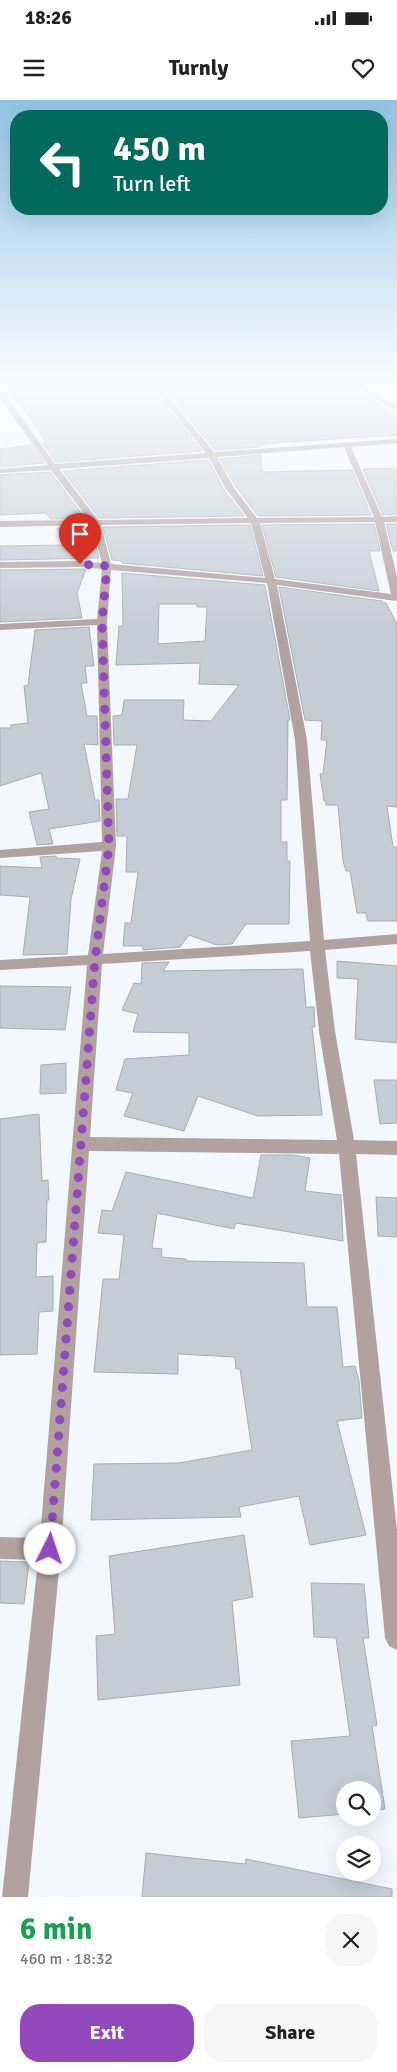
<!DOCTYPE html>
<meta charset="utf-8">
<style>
body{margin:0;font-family:Signika,sans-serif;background:#f6f6f6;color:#222;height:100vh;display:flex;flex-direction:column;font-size:19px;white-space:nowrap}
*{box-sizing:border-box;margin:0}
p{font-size:16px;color:#767676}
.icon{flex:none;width:28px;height:28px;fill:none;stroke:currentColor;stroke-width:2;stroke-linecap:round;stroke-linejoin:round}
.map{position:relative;height:1797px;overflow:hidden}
.sheet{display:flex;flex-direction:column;background:#fff;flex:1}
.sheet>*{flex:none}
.guide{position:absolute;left:10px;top:10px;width:378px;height:105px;border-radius:20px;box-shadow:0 5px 20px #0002;background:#00695c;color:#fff;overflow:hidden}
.tools{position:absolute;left:336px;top:1681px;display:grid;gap:10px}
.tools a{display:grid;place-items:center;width:45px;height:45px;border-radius:50%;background:#fff;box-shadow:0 5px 20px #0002;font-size:25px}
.pin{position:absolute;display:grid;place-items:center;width:42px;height:42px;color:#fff;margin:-51px -21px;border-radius:50% 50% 50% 0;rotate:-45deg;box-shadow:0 0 5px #0007}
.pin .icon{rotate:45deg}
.me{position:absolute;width:55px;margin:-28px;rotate:4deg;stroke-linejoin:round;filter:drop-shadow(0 0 4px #0008)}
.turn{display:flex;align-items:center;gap:18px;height:105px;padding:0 20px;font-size:22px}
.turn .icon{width:65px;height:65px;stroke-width:2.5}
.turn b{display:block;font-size:35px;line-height:42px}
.round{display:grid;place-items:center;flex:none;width:52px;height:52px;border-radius:20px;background:#f6f6f6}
.summary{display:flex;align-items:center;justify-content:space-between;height:85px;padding:0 20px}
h1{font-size:30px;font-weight:800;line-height:38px;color:#1e9e55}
.action{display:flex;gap:10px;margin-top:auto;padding:10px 20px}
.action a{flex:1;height:58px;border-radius:20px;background:#9149bb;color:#fff;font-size:20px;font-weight:800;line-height:58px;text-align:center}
.action a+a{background:#f6f6f6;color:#222}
.status{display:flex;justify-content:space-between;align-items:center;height:35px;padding:0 25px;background:#fff;direction:ltr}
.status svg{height:14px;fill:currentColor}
header{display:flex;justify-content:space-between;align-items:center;height:65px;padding:0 20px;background:#fff;font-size:22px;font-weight:800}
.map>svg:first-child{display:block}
.building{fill:#c4ccd4;stroke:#a6adb5;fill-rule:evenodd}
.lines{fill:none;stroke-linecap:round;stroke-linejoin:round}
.minor{fill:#b2a29f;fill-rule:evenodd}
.route{stroke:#9149bb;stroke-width:9;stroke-dasharray:0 16.2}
</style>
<div class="status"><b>18:26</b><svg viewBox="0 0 49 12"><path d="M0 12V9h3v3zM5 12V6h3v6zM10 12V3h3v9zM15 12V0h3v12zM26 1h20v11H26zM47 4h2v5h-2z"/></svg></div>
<header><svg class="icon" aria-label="menu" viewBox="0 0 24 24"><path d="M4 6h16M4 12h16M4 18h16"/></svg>Turnly<svg class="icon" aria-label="heart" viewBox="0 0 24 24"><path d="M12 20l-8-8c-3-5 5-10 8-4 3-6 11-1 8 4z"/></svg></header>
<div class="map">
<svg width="397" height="1797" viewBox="0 0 397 1797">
<rect width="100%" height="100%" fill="#f2f8fe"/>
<g class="building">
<path d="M6 282H51L10 289Z"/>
<path d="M81 282H147L202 351 56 362 43 344H47L20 302 17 303 14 296Z"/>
<path d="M159 282H240L244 288 311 282H348L371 298 374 302 388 311 397 314V335L286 342 260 345V347L215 350Z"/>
<path d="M32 345 45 363 0 367V349Z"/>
<path d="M261 355 262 372 352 370 371 415 258 416 236 387 220 359Z"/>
<path d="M208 360 224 390 244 416 99 418 63 371Z"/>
<path d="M397 368V414L383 415 363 369Z"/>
<path d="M50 372 85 418 51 419 46 413 0 415V375Z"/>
<path d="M374 424 380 451H369L379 491 276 477 262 425Z"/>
<path d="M386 424H397V451H393Z"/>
<path d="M250 425 263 476 122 463V461L112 460 103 427Z"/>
<path d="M91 427 99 458 0 460V446L69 445 57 428Z"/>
<path d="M86 469 77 493 82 518 0 522V470Z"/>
<path d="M122 473 265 485 290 620H288L287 700H281V742H287V761H290L289 824H246L232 844 217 845 189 835 180 847 143 850V846H123L125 823H131L138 772H126L127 736H117L116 699H128L137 645H114L113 616 122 615 124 600H184L183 620 211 621 239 585 199 584 200 563 116 565 119 526H123ZM159 504H197V507H207L205 541 158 544Z"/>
<path d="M279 487 382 501V503H386L397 524V707L387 706 393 747H397V821H368L366 813H357L350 771H346L343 761 338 705H326V701H324L320 674H323L327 640H321L322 621 305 620Z"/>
<path d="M89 527 94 566H85L87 583H81L87 616H97L98 645 84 644 95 700H99L100 721 49 729 53 744 37 745 29 712 49 709 41 673 0 686V628H11V625L28 623 24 586 28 585 35 530Z"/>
<path d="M56 756V758L80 759 71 799 67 854 23 855 30 797 0 795V766L42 768 40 757Z"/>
<path d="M337 861 397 866V943L355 939 358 879 337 878Z"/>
<path d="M169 862 163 871 303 869 306 907H314L315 927H312L322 1015 258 1016 198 996 184 1031 124 1016 133 993 116 990 125 959 189 955V933L133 932 138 914 122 910 134 883 141 884 142 863Z"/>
<path d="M0 886 71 887 65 930 0 928Z"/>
<path d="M66 963V993L40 994 41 965Z"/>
<path d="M374 980H397V1023L380 1024Z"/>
<path d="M39 1014 42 1081 48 1080 49 1100H47L46 1142 37 1143 36 1177 53 1176V1211L39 1212 37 1254 0 1255V1019Z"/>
<path d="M261 1055H293L310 1058 305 1091 341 1095 343 1141 236 1123 234 1129 157 1113 152 1148 162 1149 161 1157 186 1159V1161L304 1163 307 1207H337L343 1267 355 1266 359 1281 362 1318 337 1321 366 1435 310 1445 299 1396 239 1407 241 1417 91 1420 94 1364 179 1363 252 1350 240 1269H236L235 1257 178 1254V1274L94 1272 103 1179H119L124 1135 98 1133 102 1110 112 1111 126 1072 253 1098Z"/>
<path d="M376 1097 397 1098V1137L378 1136Z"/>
<path d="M244 1435 253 1497 232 1501 240 1585 98 1600 96 1536 115 1534 109 1456Z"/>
<path d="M0 1461 29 1462 24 1504 0 1503Z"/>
<path d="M311 1483 364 1484 369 1538H363L377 1625 372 1626 385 1709 372 1711V1690H345V1714L299 1718 291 1641 350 1636 336 1538 314 1537Z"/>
<path d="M146 1753 245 1764 246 1759 392 1789V1797H142Z"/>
</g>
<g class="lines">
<g class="minor">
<path d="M63 282H79L6 296 55 364 206 353 149 282H156L214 352 397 339V343L351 347 382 417 397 416V422H384L397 477V501L277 485 307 640 324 840 397 834V844L325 850 335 931 354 1040 397 1041V1055L356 1054 397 1430V1550L389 1546 385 1538 339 1054 89 1051 61 1449 28 1797H2L38 1460 0 1459V1437L40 1438 87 865 0 870V860L88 855 102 751 0 758V750L102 742 97 525 0 530V524L97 519 102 469 80 467 0 468V462L80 461 102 463 92 425 0 427V421L89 420 51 370 0 373V369L48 365 0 298V291L3 292ZM344 347 374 417 257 418 234 388 217 357ZM209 358 226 389 248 418 98 420 59 369ZM375 422 391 494 275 479 260 423ZM251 423 265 478 111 464 101 425ZM111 470 267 483 295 640 310 841 103 854 116 746 107 522ZM310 851 319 931 337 1040 90 1037 102 864Z"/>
<path d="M350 282H358L397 307V312Z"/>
</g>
</g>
<linearGradient id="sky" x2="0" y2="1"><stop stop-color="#93c4e4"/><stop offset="0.53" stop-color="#f9fcff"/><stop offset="1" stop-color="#f9fcff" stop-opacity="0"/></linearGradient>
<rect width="397" height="534" fill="url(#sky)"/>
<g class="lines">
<path class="route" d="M50 1449 95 860 109 746 102 522 107 466 80 464"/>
</g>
</svg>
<div class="tools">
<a><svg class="icon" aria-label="search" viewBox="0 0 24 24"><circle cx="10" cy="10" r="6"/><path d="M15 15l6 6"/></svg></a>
<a><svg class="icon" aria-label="layers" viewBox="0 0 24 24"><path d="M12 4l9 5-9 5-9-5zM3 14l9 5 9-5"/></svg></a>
</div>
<div class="pin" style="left:80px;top:464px;background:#d93025"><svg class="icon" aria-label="arrive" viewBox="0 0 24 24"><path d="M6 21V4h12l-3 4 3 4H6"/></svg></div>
<svg class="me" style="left:50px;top:1449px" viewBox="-20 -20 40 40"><circle r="19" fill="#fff"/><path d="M0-13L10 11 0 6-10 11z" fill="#9149bb"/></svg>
<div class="guide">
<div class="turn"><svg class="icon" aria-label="left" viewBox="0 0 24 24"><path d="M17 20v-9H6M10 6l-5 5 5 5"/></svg><div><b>450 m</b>Turn left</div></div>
</div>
</div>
<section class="sheet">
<div class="summary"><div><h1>6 min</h1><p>460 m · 18:32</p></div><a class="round"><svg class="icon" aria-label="close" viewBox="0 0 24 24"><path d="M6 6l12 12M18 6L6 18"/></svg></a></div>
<div class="action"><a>Exit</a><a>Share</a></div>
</section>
